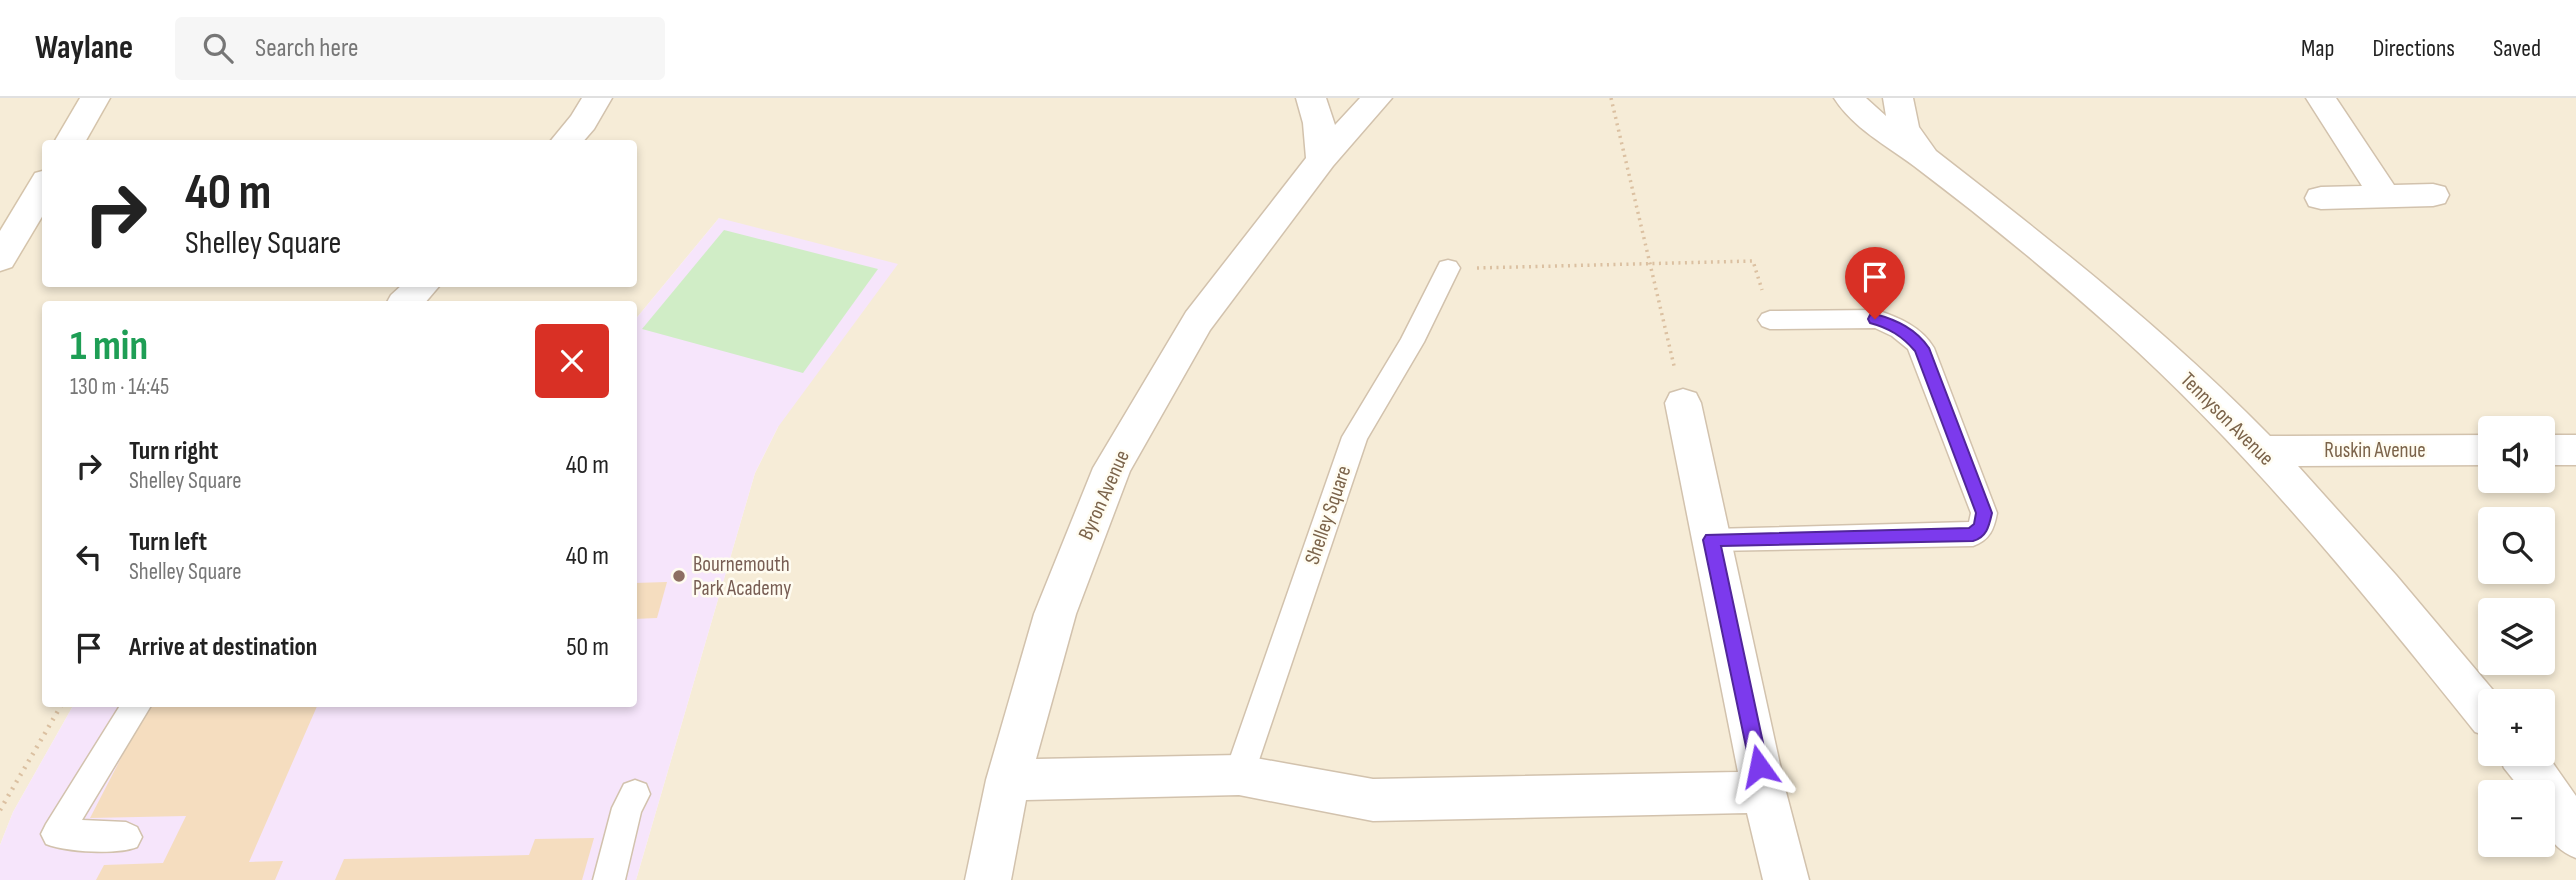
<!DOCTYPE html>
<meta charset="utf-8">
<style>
body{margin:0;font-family:"Sofia Sans Condensed",sans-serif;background:#f6f6f6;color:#222;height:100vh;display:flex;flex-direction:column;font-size:26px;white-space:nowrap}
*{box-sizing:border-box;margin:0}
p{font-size:23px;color:#767676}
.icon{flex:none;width:38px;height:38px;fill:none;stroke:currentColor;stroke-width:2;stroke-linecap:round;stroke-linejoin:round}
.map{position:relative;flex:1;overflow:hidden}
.panel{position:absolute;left:42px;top:203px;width:595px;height:406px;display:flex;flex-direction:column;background:#fff;border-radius:7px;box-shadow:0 4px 10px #0003}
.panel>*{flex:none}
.hud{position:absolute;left:42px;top:42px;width:595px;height:147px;border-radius:7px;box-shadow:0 4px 10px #0003;background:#fff;color:#222;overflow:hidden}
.buttons{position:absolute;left:2478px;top:318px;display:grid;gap:14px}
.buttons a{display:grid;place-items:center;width:77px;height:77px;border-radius:7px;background:#fff;box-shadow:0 4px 10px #0003;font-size:35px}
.pin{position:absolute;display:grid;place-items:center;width:60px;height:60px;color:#fff;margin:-72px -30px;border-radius:50% 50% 50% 0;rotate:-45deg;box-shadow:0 0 7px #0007}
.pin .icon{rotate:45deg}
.me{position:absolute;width:77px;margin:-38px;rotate:348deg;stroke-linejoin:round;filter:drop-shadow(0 0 5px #0008)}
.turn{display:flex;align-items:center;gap:24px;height:147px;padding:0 28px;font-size:32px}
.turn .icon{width:91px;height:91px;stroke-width:2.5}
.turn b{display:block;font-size:49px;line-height:60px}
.round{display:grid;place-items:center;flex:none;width:74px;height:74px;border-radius:7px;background:#f6f6f6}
.summary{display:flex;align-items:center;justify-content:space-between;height:119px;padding:0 28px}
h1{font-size:42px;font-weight:700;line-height:52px;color:#1e9e55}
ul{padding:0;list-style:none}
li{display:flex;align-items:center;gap:21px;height:91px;padding:0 28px}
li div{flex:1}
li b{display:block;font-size:26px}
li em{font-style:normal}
header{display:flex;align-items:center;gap:42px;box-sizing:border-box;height:98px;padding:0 35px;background:#fff;border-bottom:2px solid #e0e0e0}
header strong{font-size:33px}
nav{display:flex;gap:38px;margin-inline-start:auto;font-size:24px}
.search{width:490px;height:63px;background:#f6f6f6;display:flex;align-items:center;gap:18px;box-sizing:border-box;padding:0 24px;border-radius:7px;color:#767676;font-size:26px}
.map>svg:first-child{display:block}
.residential{fill:#f6ecd7;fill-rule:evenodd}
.education{fill:#f6e5fb}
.green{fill:#d0edc6}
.building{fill:#f5ddbf}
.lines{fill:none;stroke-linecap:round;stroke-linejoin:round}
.lane-casing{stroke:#d2c2ad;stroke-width:3}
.street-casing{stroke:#d2c2ad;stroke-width:3}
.secondary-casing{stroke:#d5c4ab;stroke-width:3}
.path-far1{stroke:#dbc0a1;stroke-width:3.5;stroke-dasharray:2 4.5;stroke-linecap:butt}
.path{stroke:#dbc0a1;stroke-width:4.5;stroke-dasharray:2 6;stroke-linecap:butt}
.lane{fill:#fff;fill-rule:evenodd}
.street{fill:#fff;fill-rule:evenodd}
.secondary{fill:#fff;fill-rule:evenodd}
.route{fill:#7c3aed;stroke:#51269a;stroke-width:2}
.education-dot{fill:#8d6e63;stroke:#fffcf1;stroke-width:2.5}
.labels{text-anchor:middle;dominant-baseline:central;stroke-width:5;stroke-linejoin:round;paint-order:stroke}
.street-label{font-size:21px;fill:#7b634a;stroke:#fffcf1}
.education-label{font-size:21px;fill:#785e54;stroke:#fffcf1;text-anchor:start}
</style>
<header>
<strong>Waylane</strong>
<div class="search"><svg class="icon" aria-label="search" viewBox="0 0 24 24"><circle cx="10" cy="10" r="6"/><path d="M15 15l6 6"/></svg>Search here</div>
<nav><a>Map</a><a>Directions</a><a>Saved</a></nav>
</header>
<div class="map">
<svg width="2576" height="782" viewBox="0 0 2576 782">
<rect width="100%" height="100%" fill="#fef9e9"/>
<path class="residential" d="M0 0H2576V782H636L755 375 778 329 719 120 634 223V206H46V606H74L13 714 0 747ZM46 46H634V186H46ZM2490 331H2543V383H2490ZM2490 422H2543V474H2490ZM2490 513H2543V565H2490ZM2490 604H2543V656H2490ZM2490 695H2543V747H2490Z"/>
<path class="education" d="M719 120 898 166 778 329 755 375 636 782H0V747L13 714 74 606H634V223Z"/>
<path class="green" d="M724 132 878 171 803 275 642 231Z"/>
<g class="building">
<path d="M667 484 657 520 634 521V485Z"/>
<path d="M149 606H318L249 764 283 763 275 782H96L104 767 163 765 186 718 90 720Z"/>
<path d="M594 740 582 782H335L344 761 529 757 535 741Z"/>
</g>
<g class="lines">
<g class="lane-casing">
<g id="lane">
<path d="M1448 162 1456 164 1460 170 1424 244 1367 341 1254 677 1250 687 1239 691 1228 687 1224 677 1342 339 1401 241 1440 164Z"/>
<path d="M1876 212C1898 219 1922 229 1934 250L1997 415C1994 431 1990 442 1973 448L1712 453 1702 450 1699 442 1702 434 1712 431 1969 424 1971 415 1908 251 1892 238 1875 230 1770 231 1762 228 1758 222 1762 216 1770 213Z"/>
<path d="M121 606H152L82 722 126 724 137 729 142 739 137 749C117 757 66 754 46 746L41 736 46 726Z"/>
<path d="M635 682 646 686 650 696 641 714 625 782H593L612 710 624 686Z"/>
</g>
</g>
<g class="street-casing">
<g id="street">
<path d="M582 0H612L594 31 581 46H548L571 18Z"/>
<path d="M1296 0H1326L1335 27 1360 0H1392L1333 68 1210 232 1130 373 1076 516 1036 661 1239 657 1373 681 1738 674 1665 305 1670 295 1683 291 1696 295 1701 305 1786 694 1809 782H1763L1747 715 1373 723 1239 697 1026 702 1011 782H965L986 682 1034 516 1093 370 1186 214 1306 60 1303 25Z"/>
<path d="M1834 0H1866L1886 18 1883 0H1913L1919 29 1936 53C2052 143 2167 233 2270 338L2490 337V367L2298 368 2396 477 2503 604H2490V639L2475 634C2362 493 2249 353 2115 233 2050 175 1983 120 1914 68 1886 47 1853 30 1834 0Z"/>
<path d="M2306 0H2336L2394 87 2433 86 2445 89 2449 97 2445 105 2433 108 2321 111 2309 108 2305 100 2309 92 2321 89 2362 88Z"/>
<path d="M403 186H441L424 206H386L391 197Z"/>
<rect x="2543" y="337" width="33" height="30"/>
<path d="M2543 651 2576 698V760C2544 747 2543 725 2543 695H2524L2504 670 2498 656H2543Z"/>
</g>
</g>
<g class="secondary-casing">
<g id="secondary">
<path d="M80 0H110L84 46H53Z"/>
<path d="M46 72V112L12 169 0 173V133L35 75Z"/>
</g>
</g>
<g class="path-far1">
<path d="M1611 0 1675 272"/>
<path d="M1477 170 1753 163 1762 192"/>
</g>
<path class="path" d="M0 712 62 606"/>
<use href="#lane" class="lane"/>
<use href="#street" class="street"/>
<use href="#secondary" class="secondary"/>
</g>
<path class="route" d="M1875 216C1897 222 1916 231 1929 250L1992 415C1989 428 1987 439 1973 443L1721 448 1768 668 1766 674 1759 677 1753 674 1750 668 1703 442 1706 437 1969 430 1974 426 1976 415 1915 253C1902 238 1889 230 1870 225L1868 221 1870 217Z"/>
<circle class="education-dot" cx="679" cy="478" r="7"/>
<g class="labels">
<g class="street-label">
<text transform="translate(2227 321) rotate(45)">Tennyson Avenue</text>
<text x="2375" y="352">Ruskin Avenue</text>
<text transform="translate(1104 397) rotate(-66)">Byron Avenue</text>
<text transform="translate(1328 417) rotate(-71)">Shelley Square</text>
</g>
<g class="education-label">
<text x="693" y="466">Bournemouth<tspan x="693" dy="24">Park Academy</tspan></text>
</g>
</g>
</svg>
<div class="buttons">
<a><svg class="icon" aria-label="sound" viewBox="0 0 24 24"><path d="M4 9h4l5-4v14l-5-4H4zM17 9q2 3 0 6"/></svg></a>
<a><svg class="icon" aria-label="search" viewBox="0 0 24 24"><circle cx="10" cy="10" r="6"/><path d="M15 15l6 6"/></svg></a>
<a><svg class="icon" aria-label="layers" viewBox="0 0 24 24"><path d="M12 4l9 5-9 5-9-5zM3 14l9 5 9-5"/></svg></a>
<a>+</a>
<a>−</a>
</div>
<div class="pin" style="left:1875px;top:221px;background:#d93025"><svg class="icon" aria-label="arrive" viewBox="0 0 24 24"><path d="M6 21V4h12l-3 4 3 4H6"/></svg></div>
<svg class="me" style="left:1759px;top:668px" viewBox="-20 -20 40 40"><path d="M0-17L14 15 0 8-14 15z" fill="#7c3aed" stroke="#fff" stroke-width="4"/></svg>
<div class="hud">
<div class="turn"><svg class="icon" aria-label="right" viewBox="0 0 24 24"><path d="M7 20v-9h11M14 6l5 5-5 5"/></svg><div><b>40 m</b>Shelley Square</div></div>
</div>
<section class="panel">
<div class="summary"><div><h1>1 min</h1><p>130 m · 14:45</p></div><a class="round" style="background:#d93025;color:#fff"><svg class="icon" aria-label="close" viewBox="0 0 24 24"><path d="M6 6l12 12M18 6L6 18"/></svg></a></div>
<ul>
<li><svg class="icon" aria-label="right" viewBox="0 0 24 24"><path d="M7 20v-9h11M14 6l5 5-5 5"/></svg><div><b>Turn right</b><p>Shelley Square</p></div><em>40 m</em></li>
<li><svg class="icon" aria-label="left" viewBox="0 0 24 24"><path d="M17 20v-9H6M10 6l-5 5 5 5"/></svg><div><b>Turn left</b><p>Shelley Square</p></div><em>40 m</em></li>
<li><svg class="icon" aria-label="arrive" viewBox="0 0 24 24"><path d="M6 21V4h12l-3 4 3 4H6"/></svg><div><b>Arrive at destination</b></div><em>50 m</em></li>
</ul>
</section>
</div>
